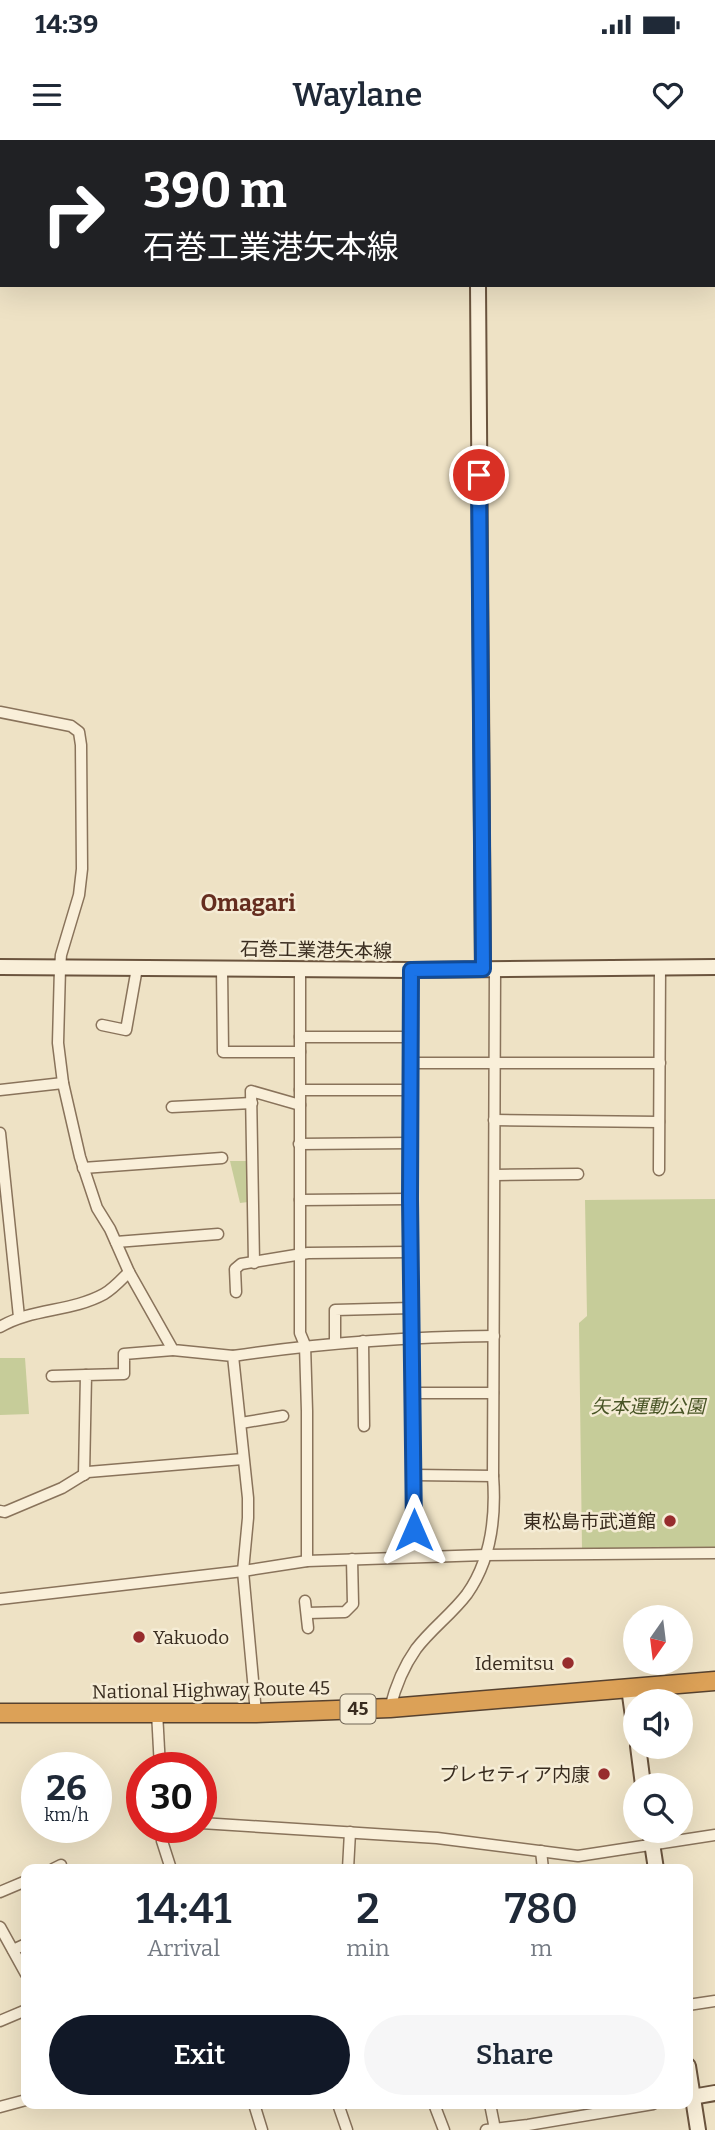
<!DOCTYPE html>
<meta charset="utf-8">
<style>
body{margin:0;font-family:Bitter,"Noto Sans JP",serif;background:#f6f6f7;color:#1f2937;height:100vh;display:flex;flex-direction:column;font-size:26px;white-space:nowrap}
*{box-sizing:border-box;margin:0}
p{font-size:23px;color:#747a83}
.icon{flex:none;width:38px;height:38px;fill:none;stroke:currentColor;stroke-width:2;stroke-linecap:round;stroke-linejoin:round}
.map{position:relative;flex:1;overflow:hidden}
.panel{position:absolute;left:21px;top:1724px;width:672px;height:245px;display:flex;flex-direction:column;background:#fff;border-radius:14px;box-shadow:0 7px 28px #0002}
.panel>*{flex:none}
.hud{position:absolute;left:0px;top:0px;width:716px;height:147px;box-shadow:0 7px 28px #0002;background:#202124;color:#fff;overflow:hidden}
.needle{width:46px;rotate:194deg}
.buttons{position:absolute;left:623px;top:1465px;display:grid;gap:14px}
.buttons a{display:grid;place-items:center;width:70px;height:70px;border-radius:50%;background:#fff;box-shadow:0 7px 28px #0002;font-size:35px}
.speed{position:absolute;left:21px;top:1612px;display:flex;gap:14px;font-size:35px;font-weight:700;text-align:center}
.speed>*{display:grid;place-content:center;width:91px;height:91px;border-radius:50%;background:#fff;box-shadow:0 7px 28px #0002;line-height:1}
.speed small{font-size:18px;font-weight:400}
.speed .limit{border:10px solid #d22;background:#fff;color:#111}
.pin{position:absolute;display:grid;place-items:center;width:60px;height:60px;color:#fff;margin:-30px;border:4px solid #fff;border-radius:50%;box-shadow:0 2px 7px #0007}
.me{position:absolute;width:77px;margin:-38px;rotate:0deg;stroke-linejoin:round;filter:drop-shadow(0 0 5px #0008)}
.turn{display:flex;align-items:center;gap:24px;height:147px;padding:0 28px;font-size:32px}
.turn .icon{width:91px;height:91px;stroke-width:2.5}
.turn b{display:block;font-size:49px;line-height:60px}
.eta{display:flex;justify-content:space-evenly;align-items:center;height:119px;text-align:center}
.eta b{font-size:42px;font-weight:600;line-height:49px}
.button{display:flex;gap:14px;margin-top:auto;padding:14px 28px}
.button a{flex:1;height:80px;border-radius:42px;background:#111827;color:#fff;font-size:28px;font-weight:600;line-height:80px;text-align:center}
.button a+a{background:#f6f6f7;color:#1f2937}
.status{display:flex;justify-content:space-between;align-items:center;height:49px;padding:0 35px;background:#fff;direction:ltr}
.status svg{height:19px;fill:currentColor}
header{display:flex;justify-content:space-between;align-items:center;height:91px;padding:0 28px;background:#fff;font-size:32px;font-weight:600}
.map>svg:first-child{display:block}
.green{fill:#c6cc99}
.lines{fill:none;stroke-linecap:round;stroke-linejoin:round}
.street-casing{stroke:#89735b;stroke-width:13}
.secondary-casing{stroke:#6b543e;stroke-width:18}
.highway-casing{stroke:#57422f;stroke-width:21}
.street{stroke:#f9efd9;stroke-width:10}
.secondary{stroke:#f9efd9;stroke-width:14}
.highway{stroke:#dca157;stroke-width:18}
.route-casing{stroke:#114b97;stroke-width:18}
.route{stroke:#1a73e8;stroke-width:12}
.poi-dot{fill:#972c2d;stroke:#f5ecd5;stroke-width:2.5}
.labels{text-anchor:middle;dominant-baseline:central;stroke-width:5;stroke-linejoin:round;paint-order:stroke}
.shield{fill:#f5ecd5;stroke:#716656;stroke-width:2}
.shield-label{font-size:18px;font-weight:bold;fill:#392c1f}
.street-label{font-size:19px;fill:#392c1f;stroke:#f5ecd5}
.park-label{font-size:19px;font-style:italic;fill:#495526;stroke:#f5ecd5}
.poi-label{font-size:19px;fill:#392c1f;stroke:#f5ecd5;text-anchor:end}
.quarter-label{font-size:23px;font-weight:bold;fill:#652d1f;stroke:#f5ecd5}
</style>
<div class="status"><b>14:39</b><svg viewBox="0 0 49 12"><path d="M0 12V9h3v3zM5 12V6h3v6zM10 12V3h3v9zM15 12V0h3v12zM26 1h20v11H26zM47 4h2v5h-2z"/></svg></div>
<header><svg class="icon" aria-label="menu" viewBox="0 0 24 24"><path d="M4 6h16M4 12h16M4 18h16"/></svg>Waylane<svg class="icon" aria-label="heart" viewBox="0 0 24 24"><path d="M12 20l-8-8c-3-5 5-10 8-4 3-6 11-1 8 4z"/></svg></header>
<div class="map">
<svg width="715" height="1990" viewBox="0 0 715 1990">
<rect width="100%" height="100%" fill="#eee2c5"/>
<g class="green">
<path d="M230 1021H248V1062L240 1063Z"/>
<path d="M715 1059V1409H582L579 1183 587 1176 585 1060Z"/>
<path d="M0 1218H25L29 1274 0 1275Z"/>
</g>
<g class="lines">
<g class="street-casing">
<g id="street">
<path d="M0 572 71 586 79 592 81 605 82 729 79 755 61 815 60 828 58 903 63 943 80 1017 97 1068 110 1089 129 1132 173 1210 233 1216 248 1358V1378L243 1431 256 1573"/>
<path d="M222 829 223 912H300"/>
<path d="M300 830V1193L305 1205 307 1271V1421"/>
<path d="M411 830 410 1059 414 1417"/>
<path d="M102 885 126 890 137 828"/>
<path d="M300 897H411"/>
<path d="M412 923H660"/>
<path d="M0 950 63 943"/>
<path d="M300 950H411"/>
<path d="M172 967 252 963"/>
<path d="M494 980 659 982"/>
<path d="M0 993 19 1177"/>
<path d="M299 1004 411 1003"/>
<path d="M83 1028 222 1018"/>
<path d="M659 1030 660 826"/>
<path d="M495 1035 578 1034"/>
<path d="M300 1060 410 1059"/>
<path d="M116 1102 218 1094"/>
<path d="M254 1123 251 951 300 965"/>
<path d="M236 1152 235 1129 241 1124 308 1113 411 1112"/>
<path d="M0 1187C32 1168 71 1172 104 1154 113 1149 121 1140 129 1132"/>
<path d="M363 1201 364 1286"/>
<path d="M335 1202V1170L412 1168"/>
<path d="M233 1216C320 1203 406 1197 494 1196"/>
<path d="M52 1236 86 1235"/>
<path d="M414 1253H493"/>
<path d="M241 1283 283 1276"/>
<path d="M84 1335 86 1235 124 1234V1214L173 1210"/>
<path d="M415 1335 493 1336"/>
<path d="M0 1371 5 1372 62 1348 88 1332 243 1319"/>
<path d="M0 1459 243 1431 307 1421 485 1415 715 1413"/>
<path d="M305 1461 308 1488"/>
<path d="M307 1473 345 1472 353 1464 352 1419"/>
<path d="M390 1568C395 1548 404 1526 416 1509 431 1489 452 1474 467 1454 491 1420 496 1376 493 1336L495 829"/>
<path d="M157 1572 160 1628"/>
<path d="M201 1683 437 1698 578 1716 715 1695"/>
<path d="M162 1687V1701L171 1729"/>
<path d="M541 1711 543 1729"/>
<path d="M53 1729 61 1725"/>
<path d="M348 1729 350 1692"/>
<path d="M0 1752 26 1741"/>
<path d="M0 1787 26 1834"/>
<path d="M13 1810 26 1804"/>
<path d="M688 1865 715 1861"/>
<path d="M0 1881 26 1870"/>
<path d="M254 1964 262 1990"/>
<path d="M338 1964 347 1990"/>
<path d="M434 1964 444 1990"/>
<path d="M490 1964 495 1989"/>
<path d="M0 1967 26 1960"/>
<path d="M486 1990 528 1985 653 1964"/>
</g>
</g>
<g class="secondary-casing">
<g id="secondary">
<path d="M477 0V2"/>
<path d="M478 145 483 829"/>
<path d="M0 827 411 830 715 827"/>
<path d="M629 1548 635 1591"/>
<path d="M638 1606 643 1645"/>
<path d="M650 1690 656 1729"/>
<path d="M688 1926 698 1990"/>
<path d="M692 1957 715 1953"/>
</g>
</g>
<g class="highway-casing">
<path id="highway" d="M0 1573H256L390 1568 715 1541"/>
</g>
<use href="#street" class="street"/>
<use href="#secondary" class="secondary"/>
<use href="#highway" class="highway"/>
</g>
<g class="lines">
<g class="route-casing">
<path id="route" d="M414 1390 410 1059 411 830 483 829 479 335"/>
</g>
<use href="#route" class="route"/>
</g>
<g class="poi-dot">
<circle cx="670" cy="1381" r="7"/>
<circle cx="139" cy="1497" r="7"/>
<circle cx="568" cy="1523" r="7"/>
<circle cx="604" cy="1634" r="7"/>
</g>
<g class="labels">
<rect class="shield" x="340.5" y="1554.5" width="35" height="29" rx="5"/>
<g class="shield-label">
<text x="358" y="1569">45</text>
</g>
<g class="street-label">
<text transform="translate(316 810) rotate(1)">石巻工業港矢本線</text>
<text transform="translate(211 1550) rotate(-1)">National Highway Route 45</text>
</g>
<g class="park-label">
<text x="648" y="1266">矢本運動公園</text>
</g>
<g class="poi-label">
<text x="656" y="1381">東松島市武道館</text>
<text x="153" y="1497" text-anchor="start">Yakuodo</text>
<text x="554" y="1523">Idemitsu</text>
<text x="590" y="1634">プレセティア内康</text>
</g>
<g class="quarter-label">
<text x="248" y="763">Omagari</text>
</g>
</g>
</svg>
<div class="buttons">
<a><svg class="needle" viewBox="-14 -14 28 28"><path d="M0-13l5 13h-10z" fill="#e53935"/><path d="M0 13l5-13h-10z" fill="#747a83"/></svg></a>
<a><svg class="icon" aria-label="sound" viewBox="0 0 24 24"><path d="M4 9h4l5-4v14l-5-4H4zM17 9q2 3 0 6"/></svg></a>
<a><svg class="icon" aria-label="search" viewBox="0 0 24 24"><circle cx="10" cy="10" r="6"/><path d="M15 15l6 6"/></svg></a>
</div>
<div class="speed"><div>26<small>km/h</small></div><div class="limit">30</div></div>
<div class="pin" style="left:479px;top:335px;background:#d93025"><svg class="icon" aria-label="arrive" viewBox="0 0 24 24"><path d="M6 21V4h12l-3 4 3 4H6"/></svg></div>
<svg class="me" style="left:414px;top:1390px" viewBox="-20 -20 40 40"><path d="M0-17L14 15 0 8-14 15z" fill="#1a73e8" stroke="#fff" stroke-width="4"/></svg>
<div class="hud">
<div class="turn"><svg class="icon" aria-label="right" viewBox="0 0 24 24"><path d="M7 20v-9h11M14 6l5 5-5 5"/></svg><div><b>390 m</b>石巻工業港矢本線</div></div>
</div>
<section class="panel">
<div class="eta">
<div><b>14:41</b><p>Arrival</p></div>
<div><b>2</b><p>min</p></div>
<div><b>780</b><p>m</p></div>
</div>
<div class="button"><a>Exit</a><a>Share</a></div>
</section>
</div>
